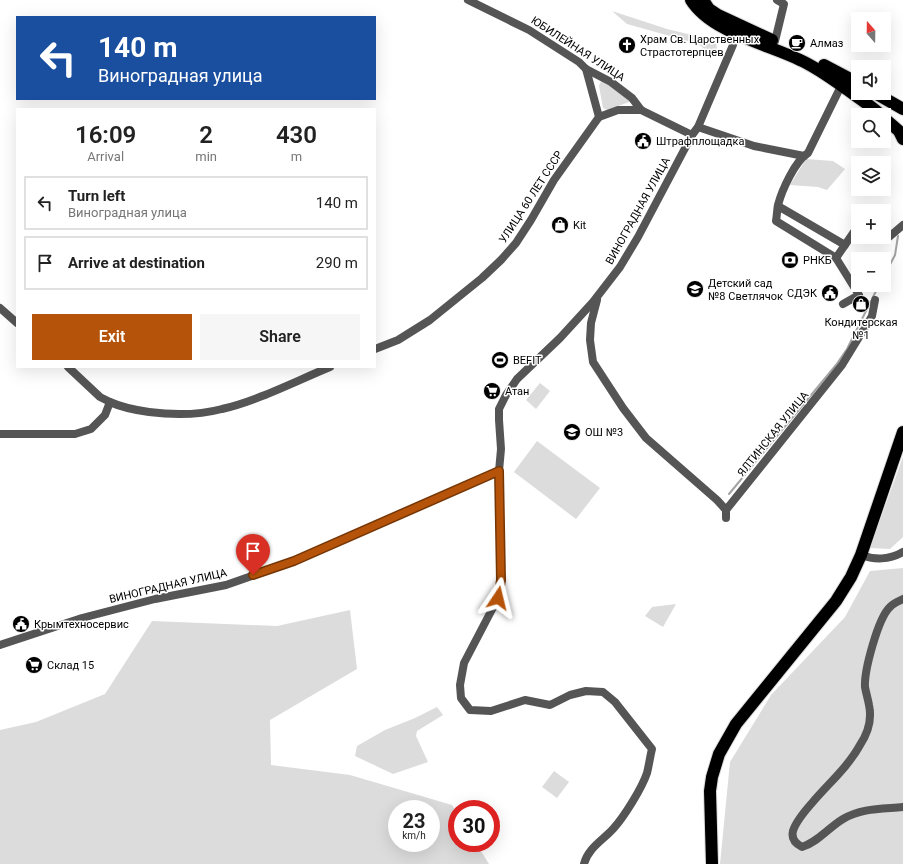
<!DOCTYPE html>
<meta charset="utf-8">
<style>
body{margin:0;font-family:Roboto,sans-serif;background:#f6f6f6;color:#222;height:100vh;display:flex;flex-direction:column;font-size:15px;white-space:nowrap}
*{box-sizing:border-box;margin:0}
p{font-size:13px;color:#767676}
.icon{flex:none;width:22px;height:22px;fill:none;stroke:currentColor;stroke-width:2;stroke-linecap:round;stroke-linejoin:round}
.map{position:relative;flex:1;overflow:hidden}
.drawer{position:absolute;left:16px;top:108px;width:360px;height:260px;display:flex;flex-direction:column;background:#fff;border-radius:0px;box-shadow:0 4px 16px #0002}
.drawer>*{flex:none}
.banner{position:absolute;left:16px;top:16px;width:360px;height:84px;border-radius:0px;box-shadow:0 4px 16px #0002;background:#1a4fa0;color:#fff;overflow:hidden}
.needle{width:26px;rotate:340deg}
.buttons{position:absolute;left:851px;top:12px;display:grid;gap:8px}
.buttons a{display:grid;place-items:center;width:40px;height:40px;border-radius:0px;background:#fff;box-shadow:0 4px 16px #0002;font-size:20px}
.speed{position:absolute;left:388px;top:800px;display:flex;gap:8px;font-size:20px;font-weight:700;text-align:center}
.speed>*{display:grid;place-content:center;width:52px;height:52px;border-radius:50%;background:#fff;box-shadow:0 4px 16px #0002;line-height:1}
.speed small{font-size:10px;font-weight:400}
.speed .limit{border:6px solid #d22;background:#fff;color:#111}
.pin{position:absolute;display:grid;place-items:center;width:34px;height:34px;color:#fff;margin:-41px -17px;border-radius:50% 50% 50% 0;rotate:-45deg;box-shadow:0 0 4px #0007}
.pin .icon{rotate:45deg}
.me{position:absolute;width:44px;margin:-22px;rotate:10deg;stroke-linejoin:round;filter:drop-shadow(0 0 3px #0008)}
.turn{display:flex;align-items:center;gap:14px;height:84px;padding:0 16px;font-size:18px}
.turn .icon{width:52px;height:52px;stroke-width:2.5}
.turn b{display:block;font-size:28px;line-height:34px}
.eta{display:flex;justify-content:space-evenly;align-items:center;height:68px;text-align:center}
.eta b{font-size:24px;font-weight:600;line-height:28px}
.cta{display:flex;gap:8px;margin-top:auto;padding:8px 16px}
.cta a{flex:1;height:46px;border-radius:0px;background:#b45309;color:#fff;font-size:16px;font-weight:600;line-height:46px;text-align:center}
.cta a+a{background:#f6f6f6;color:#222}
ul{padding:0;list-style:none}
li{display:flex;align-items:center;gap:12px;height:54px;margin:0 8px 6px;padding:0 8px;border:2px solid #e0e0e0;border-radius:0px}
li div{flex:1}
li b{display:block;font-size:15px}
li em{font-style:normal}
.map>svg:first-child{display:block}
.green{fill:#dcdcdc;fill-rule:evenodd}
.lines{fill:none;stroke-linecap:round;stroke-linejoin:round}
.stream{stroke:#a3a3a3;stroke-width:2}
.highway-casing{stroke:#dbdbdb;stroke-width:14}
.minor{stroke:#555;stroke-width:8}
.highway{stroke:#000;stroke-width:12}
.route-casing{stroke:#753606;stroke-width:10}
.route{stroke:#b45309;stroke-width:7}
.labels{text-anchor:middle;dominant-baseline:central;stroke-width:3;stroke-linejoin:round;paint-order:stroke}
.poi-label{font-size:11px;fill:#000;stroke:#fff;text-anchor:start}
.street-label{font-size:11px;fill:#000;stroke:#fff}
</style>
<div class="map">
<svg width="903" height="864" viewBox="0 0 903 864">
<rect width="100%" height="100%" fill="#fff"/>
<g class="green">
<path d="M612 11 667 29 717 41 716 58 698 44 627 24Z"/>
<path d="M601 81H605L632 101 607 110 603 108 599 86Z"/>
<path d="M806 159 833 161 845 169 827 190 818 187 790 185Z"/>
<path d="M540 383 550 391 536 409 526 400Z"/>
<path d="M537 441 600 488 576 519 514 472Z"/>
<path d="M903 457V537L890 549 870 548Z"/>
<path d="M903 568V864H720L730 762 771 695 845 617 870 571Z"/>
<path d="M676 604 663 627 645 616 652 607Z"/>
<path d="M350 610 357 669 270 720 271 765 350 775 452 805 457 813V843H476L489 864H0V730L36 722 105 694 152 621 277 626ZM397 809H431V843H397Z"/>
<path d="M437 707 443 715 417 731 416 736 428 762 393 774 355 756 357 746 385 730 415 718Z"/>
<path d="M554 771 569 782 557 798 542 787Z"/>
</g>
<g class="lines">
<g class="stream">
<path d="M884 276 895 255 898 236"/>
<path d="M873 297 879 285"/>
<path d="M729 494 836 365 847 349 871 301"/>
</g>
<g class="highway-casing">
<g id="highway">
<path d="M691 0C711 32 767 44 800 60 818 68 835 81 852 93 862 100 872 107 881 115"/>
<path d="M703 0 709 9 718 15 772 40"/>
<path d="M824 65 858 83"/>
<path d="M875 93 903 109"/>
<path d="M884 118 899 131 903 139"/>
<path d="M712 864 710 791 712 777 719 754 736 724 836 601 851 577 861 555 903 432"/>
</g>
</g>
<g class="minor">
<path d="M468 0 529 30 579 62 586 69 611 82 632 98 641 110 692 135"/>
<path d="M775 41 784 4 777 0"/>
<path d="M599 117 618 110H641"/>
<path d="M698 127 754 146 804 156"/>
<path d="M778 206 845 245"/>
<path d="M884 234 889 237 903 225"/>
<path d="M836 258 858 226"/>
<path d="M597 300 591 323 590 340 593 362 623 408 646 438 717 500 726 510"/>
<path d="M843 304 859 295 836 258 776 221C777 215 777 210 778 205 782 190 795 161 808 153L843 82"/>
<path d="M0 308 17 323"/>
<path d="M375 349 398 340 430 320 482 278 501 260 516 243 531 220 554 180 599 117 586 69"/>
<path d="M68 367 100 397 110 402"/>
<path d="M0 434H75L91 429 105 415 110 402C123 408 135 410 149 412 172 415 199 415 222 409 257 401 296 381 330 367"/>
<path d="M499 471 501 580 498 598 464 663 460 685 461 698 470 710 491 711 525 700 550 705 570 695 586 691 603 692 615 702 652 749C650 757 649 765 647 773 642 788 624 817 613 829 603 840 588 848 584 864"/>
<path d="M726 518V510L842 365 872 316 875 300"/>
<path d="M861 555C874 560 890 560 903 552"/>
<path d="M903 599C899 601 893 603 890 607 878 618 864 671 865 687 866 693 868 699 869 705 872 719 868 733 860 745 848 767 828 784 812 803 805 811 796 821 793 831 791 839 796 844 802 847 818 842 828 828 843 819 861 808 882 809 903 807"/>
<path d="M0 645 82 618 155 599 226 585 294 561 499 471 501 449 499 420V409L506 395 517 379 560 338 593 302 620 267 638 237 692 135 698 127 733 45 737 30"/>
</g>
<use href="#highway" class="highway"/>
</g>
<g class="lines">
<g class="route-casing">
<path id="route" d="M253 575 294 561 499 471 501 580 498 598"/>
</g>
<use href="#route" class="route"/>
</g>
<defs>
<g id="cafe-disc" transform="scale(0.9)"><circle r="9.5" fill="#000" stroke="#fff"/><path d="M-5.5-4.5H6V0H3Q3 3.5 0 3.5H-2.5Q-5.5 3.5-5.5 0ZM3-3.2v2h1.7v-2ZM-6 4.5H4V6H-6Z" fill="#fff"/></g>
<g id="church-disc" transform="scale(0.9)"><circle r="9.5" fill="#000" stroke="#fff"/><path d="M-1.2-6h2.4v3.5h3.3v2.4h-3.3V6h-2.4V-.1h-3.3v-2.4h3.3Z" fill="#fff"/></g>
<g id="civic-disc" transform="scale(0.9)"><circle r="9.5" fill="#000" stroke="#fff"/><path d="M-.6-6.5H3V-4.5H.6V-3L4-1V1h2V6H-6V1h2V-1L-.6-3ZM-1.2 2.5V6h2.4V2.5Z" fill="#fff"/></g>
<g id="shop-disc" transform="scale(0.9)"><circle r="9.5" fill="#000" stroke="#fff"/><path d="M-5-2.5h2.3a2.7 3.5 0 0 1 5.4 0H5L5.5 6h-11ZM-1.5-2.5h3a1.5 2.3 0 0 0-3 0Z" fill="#fff"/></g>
<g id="bank-disc" transform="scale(0.9)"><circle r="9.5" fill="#000" stroke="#fff"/><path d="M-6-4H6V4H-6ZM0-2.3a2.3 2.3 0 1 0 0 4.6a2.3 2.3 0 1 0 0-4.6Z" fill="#fff"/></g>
<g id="school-disc" transform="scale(0.9)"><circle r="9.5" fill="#000" stroke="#fff"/><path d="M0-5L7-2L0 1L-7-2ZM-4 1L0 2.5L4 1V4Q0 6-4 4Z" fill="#fff"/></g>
<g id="stadium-disc" transform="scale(0.9)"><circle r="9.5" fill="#000" stroke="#fff"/><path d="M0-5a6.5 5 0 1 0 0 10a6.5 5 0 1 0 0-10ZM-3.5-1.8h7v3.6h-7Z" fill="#fff"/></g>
<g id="supermarket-disc" transform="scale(0.9)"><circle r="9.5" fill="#000" stroke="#fff"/><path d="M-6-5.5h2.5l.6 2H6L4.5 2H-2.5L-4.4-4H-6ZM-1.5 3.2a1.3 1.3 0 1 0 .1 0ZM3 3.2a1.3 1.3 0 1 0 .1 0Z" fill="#fff"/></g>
</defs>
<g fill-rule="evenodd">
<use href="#cafe-disc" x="797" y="43"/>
<use href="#church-disc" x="627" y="45"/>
<use href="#civic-disc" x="643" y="141"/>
<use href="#shop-disc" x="560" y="225"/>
<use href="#bank-disc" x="790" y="260"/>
<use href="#school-disc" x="695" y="289"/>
<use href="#civic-disc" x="830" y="293"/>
<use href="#shop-disc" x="861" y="304"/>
<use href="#stadium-disc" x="500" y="360"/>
<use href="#supermarket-disc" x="492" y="391"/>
<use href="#school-disc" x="572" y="432"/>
<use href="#civic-disc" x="21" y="624"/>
<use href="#supermarket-disc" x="34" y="665"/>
</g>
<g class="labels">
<g class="poi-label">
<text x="640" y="39">Храм Св. Царственных<tspan x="640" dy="13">Страстотерпцев</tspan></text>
<text x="810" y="43">Алмаз</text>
<text x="656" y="141">Штрафплощадка</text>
<text x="573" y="225">Kit</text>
<text x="803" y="260">РНКБ</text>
<text x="708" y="283">Детский сад<tspan x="708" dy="13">№8 Светлячок</tspan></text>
<text x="817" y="293" text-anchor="end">СДЭК</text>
<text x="861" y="322" text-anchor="middle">Кондитерская<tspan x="861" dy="13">№1</tspan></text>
<text x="513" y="360">BEFIT</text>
<text x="505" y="391">Атан</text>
<text x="585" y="432">ОШ №3</text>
<text x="34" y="624">Крымтехносервис</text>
<text x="47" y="665">Склад 15</text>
</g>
<g class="street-label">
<text transform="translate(578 49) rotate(33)">ЮБИЛЕЙНАЯ УЛИЦА</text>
<text transform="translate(531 197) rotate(-57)">УЛИЦА 60 ЛЕТ СССР</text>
<text transform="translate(638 211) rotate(-61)">ВИНОГРАДНАЯ УЛИЦА</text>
<text transform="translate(773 434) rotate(-51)">ЯЛТИНСКАЯ УЛИЦА</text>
<text transform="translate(168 586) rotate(-13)">ВИНОГРАДНАЯ УЛИЦА</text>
</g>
</g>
</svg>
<div class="buttons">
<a><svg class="needle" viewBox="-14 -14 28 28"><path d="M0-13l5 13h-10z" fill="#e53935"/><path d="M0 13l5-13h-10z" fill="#767676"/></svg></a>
<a><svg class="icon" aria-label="sound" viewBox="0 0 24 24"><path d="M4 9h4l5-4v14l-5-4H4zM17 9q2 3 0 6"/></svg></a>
<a><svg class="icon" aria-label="search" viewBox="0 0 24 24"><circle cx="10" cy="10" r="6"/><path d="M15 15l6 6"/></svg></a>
<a><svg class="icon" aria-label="layers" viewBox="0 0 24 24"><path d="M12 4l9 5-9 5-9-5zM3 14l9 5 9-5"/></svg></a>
<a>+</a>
<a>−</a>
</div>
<div class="speed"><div>23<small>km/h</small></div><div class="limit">30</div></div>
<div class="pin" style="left:253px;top:575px;background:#d93025"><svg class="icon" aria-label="arrive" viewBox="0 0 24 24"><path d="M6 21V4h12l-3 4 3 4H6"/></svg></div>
<svg class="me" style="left:498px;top:598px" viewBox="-20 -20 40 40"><path d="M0-17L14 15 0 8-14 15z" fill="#b45309" stroke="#fff" stroke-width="4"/></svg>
<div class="banner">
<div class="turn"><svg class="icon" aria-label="left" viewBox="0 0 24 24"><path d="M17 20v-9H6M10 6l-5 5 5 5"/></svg><div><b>140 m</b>Виноградная улица</div></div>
</div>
<section class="drawer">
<div class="eta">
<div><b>16:09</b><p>Arrival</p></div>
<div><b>2</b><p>min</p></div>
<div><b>430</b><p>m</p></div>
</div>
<ul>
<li><svg class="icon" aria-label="left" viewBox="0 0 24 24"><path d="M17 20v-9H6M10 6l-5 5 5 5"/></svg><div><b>Turn left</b><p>Виноградная улица</p></div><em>140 m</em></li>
<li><svg class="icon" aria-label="arrive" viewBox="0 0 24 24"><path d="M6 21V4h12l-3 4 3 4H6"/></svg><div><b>Arrive at destination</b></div><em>290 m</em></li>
</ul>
<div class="cta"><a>Exit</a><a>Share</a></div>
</section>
</div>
